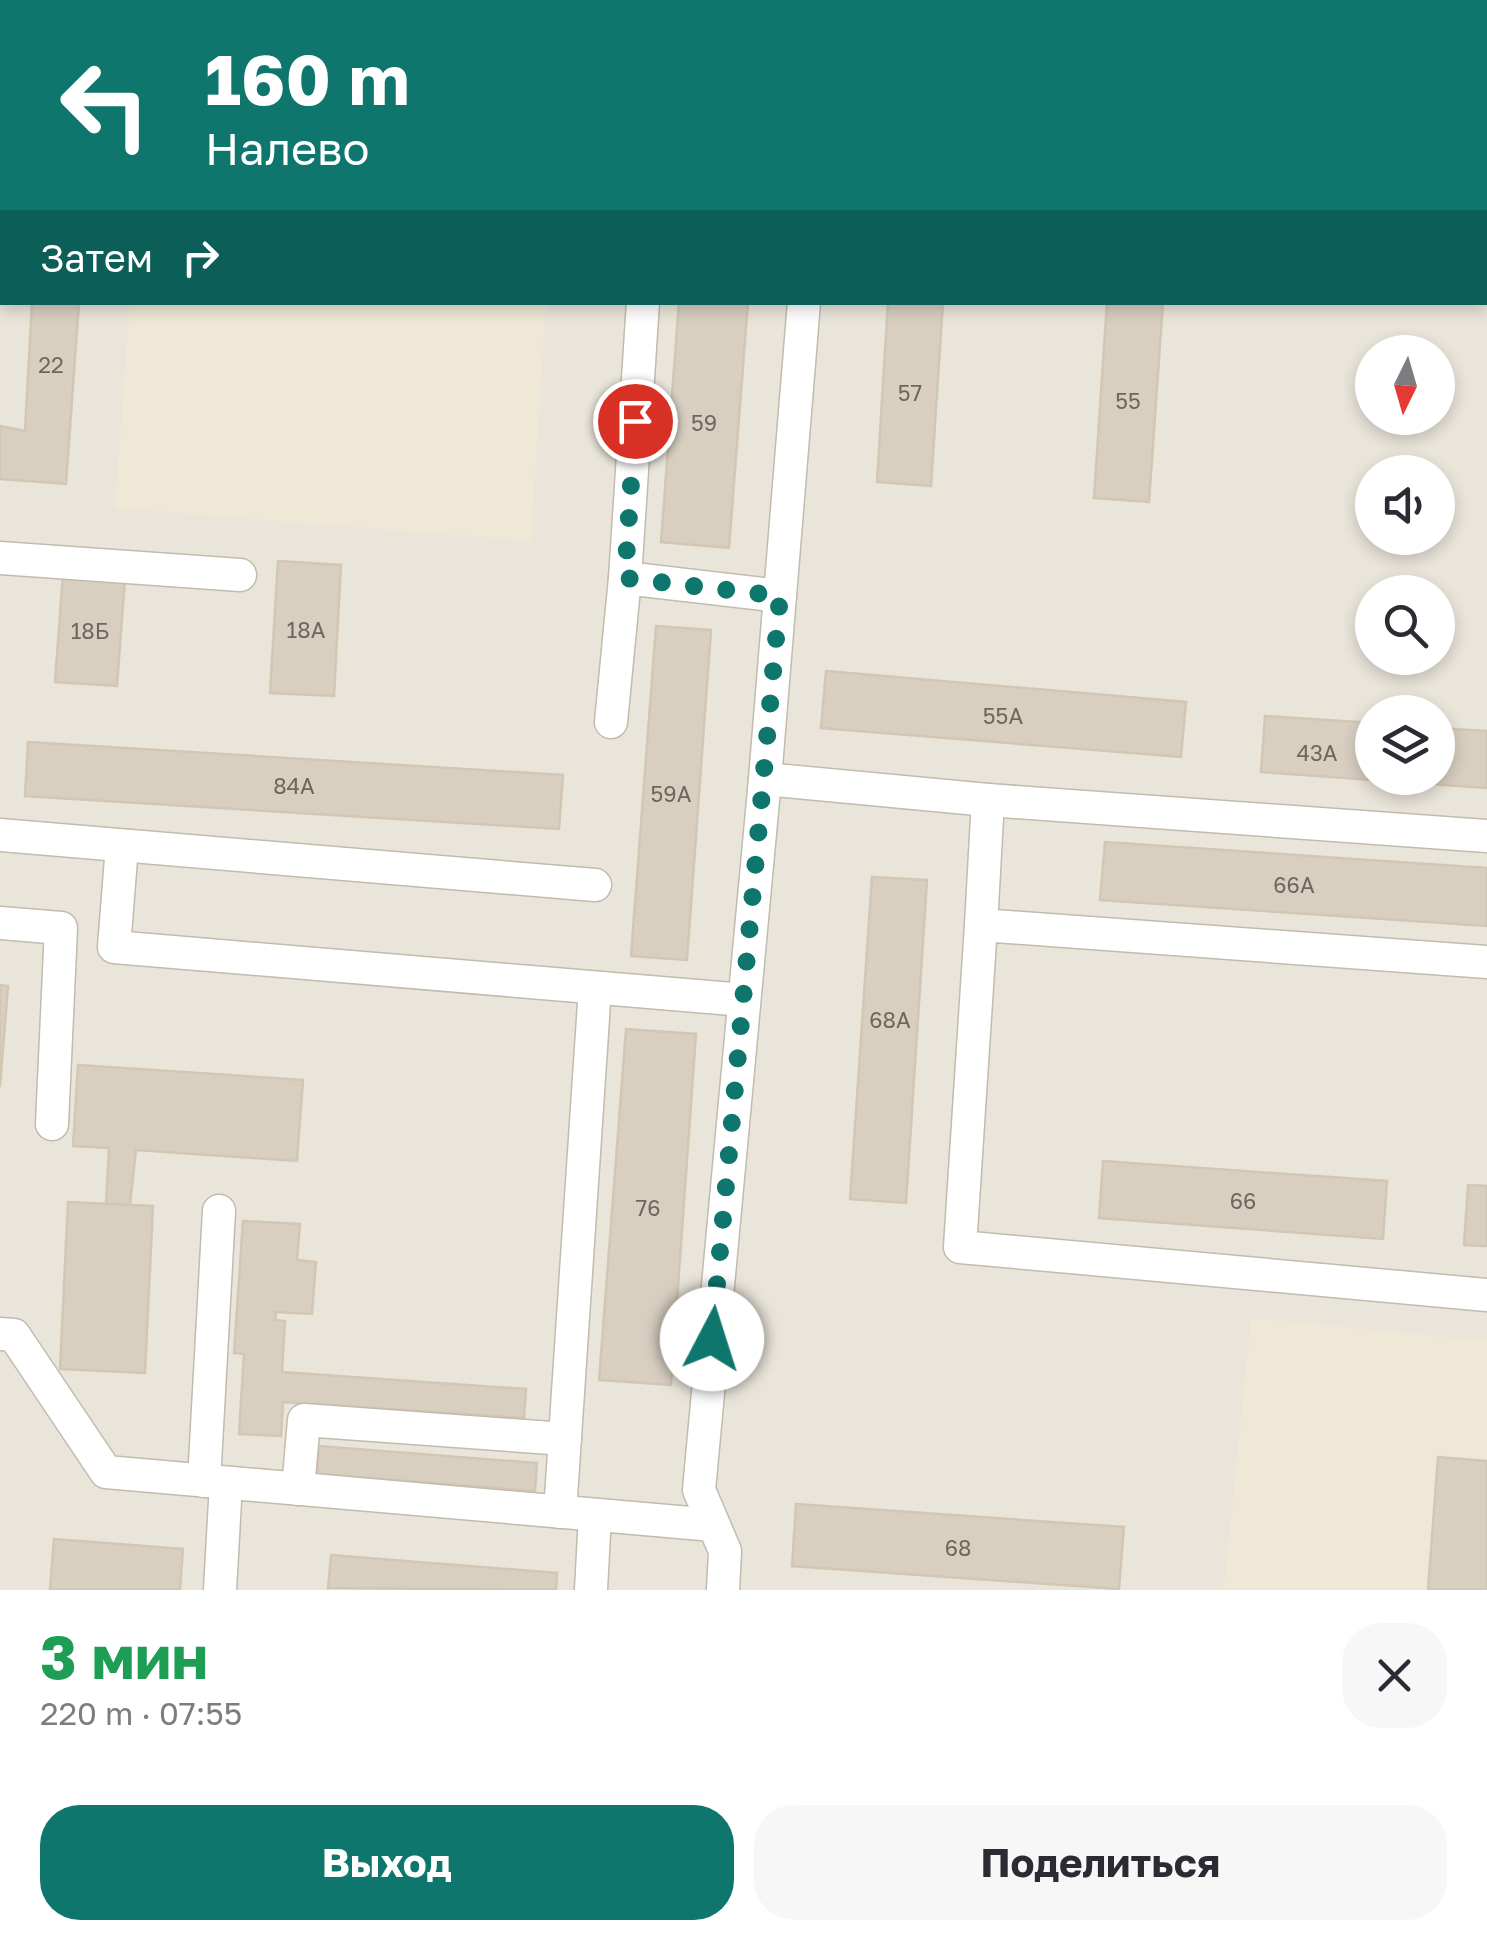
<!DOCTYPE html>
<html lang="ru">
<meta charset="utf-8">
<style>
body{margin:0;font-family:"Golos Text",sans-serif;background:#f7f7f7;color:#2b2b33;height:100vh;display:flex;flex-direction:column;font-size:38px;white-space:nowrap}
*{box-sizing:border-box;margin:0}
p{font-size:32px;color:#7c7c81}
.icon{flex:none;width:55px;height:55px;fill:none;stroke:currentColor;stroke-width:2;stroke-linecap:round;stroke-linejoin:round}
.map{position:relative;height:1590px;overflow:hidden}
.details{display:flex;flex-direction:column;background:#fff;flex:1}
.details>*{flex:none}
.hud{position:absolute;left:0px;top:0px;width:1488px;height:305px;box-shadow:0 5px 15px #0003;background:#0f766e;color:#fff;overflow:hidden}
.needle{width:65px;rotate:185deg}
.buttons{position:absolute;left:1355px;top:335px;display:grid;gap:20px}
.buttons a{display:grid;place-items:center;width:100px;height:100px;border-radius:50%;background:#fff;box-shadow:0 5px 15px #0003;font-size:50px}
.pin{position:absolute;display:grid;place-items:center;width:85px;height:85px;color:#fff;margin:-42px;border:5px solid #fff;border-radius:50%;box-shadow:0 2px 10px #0007}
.me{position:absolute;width:110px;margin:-55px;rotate:5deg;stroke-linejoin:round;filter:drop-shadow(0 0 8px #0008)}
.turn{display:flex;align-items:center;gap:35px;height:210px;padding:0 40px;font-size:45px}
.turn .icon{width:130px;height:130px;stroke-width:2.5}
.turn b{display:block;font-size:70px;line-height:85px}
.then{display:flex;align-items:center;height:95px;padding:0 40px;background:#0003;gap:20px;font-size:38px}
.round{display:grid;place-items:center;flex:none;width:105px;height:105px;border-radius:40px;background:#f7f7f7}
.head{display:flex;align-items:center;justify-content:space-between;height:170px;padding:0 40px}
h1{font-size:60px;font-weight:700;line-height:75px;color:#1e9e55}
.primary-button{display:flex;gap:20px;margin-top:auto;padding:20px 40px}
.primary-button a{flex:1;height:115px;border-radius:40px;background:#0f766e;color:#fff;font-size:40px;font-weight:700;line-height:115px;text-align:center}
.primary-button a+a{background:#f7f7f7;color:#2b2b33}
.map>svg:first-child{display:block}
.residential{fill:#eae5da;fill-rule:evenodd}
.education{fill:#efe8d6}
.building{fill:#d8cfc1;stroke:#d3c7b4;stroke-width:2.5}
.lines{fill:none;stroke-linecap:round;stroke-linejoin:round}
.minor-casing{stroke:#c2bbae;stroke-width:35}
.minor{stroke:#fff;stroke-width:32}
.route{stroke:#0f766e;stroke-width:18;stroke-dasharray:0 32.4}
.labels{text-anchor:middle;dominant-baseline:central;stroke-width:10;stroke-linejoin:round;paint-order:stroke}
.number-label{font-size:22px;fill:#6e675b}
</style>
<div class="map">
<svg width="1487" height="1590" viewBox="0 0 1487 1590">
<rect width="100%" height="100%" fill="#f6f3ec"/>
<path class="residential" d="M0 0H1487V1590H0ZM2 2H1485V302H2ZM1372 352H1438V418H1372ZM1372 472H1438V538H1372ZM1372 592H1438V658H1372ZM1372 712H1438V778H1372Z"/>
<g class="education">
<path d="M0 0H603L2 2V85Z"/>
<path d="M130 303H546L531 541 115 508Z"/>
<path d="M1251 1318 1487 1341V1590H1224Z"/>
</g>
<g class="building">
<path d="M32 302H79L66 484 0 479V426L25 431Z"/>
<path d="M679 302H748L729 548 661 542Z"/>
<path d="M888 302H943L931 486 877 482Z"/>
<path d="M1107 302H1163L1149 502 1094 498Z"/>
<path d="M278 561 341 565 334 696 270 693Z"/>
<path d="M63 574 125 578 117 686 55 682Z"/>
<path d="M656 626 711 630 687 960 631 956Z"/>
<path d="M826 671 1186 702 1181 757 821 728Z"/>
<path d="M1265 716 1372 723V778H1438V728L1487 731V788L1261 772Z"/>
<path d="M28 742 563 775 559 829 25 796Z"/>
<path d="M1105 842 1487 868V926L1100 900Z"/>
<path d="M872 877 927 880 906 1203 850 1199Z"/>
<path d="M0 985 8 986 0 1087Z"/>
<path d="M626 1029 696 1034 671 1385 599 1380Z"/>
<path d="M78 1065 303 1080 297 1161 136 1150 130 1205 106 1204 109 1148 73 1146Z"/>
<path d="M1103 1161 1387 1181 1383 1239 1099 1218Z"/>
<path d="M1468 1185 1487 1186V1246L1464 1245Z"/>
<path d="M68 1202 153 1206 145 1373 60 1369Z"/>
<path d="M243 1221 300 1224 297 1260 316 1262 312 1314 276 1312 275 1320 285 1321 282 1372 526 1389 524 1418 283 1402 281 1436 239 1434 244 1354 234 1353Z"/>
<path d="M319 1446 537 1463 535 1491 317 1474Z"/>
<path d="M1438 1457 1487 1461V1590H1428Z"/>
<path d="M796 1504 1124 1527 1119 1589 792 1566Z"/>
<path d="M54 1539 183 1549 180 1590H50Z"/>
<path d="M331 1555 557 1573 556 1590 328 1588Z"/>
</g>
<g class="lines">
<g class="minor-casing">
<g id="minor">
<path d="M662 2V0"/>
<path d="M823 2V0"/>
<path d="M1485 255H1487"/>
<path d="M0 558 240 575"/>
<path d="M625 578 643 302"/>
<path d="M611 722 625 578 780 596"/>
<path d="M765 779 988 800 1487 836"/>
<path d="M0 835 595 885"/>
<path d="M122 846 114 947 744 1000"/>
<path d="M0 923 61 928 52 1124"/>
<path d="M981 925 988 800"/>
<path d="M1487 962 981 925 960 1247 1487 1295"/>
<path d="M0 1334 14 1335 106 1472 713 1525"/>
<path d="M204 1481 219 1211"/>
<path d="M298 1489 304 1420 565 1439"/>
<path d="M560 1512 595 988"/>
<path d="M220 1590 226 1483"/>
<path d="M591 1590 595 1515"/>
<path d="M723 1590 725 1551 699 1490 765 779 804 302"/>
</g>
</g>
<use href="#minor" class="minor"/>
</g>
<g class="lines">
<path class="route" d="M635 421 625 578 780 596 712 1339"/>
</g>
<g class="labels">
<g class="number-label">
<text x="51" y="364">22</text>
<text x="910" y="392">57</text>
<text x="1128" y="400">55</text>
<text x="704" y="422">59</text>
<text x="306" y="629">18А</text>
<text x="90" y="630">18Б</text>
<text x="1003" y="715">55А</text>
<text x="1317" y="752">43А</text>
<text x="294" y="785">84А</text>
<text x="671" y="793">59А</text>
<text x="1294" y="884">66А</text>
<text x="890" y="1019">68А</text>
<text x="1243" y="1200">66</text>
<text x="648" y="1207">76</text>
<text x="958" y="1547">68</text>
</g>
</g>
</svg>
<div class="buttons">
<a><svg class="needle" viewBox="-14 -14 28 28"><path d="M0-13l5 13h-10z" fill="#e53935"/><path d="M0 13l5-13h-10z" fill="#7c7c81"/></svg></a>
<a><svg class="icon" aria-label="sound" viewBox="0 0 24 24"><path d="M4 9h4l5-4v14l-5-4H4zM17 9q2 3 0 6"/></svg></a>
<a><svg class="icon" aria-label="search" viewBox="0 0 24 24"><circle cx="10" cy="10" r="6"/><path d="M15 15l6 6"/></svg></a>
<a><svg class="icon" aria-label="layers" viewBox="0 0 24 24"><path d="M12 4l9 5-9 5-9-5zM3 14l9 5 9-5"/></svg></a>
</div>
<div class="pin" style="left:635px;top:421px;background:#d93025"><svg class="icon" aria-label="arrive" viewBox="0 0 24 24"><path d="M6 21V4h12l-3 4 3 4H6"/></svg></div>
<svg class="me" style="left:712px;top:1339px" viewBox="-20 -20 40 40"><circle r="19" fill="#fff"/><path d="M0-13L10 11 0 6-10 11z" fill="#0f766e"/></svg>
<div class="hud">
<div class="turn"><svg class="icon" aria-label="left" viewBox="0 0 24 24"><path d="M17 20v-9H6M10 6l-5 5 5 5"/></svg><div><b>160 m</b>Налево</div></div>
<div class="then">Затем<svg class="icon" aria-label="right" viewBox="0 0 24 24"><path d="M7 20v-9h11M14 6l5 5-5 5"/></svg></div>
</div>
</div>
<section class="details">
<div class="head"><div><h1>3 мин</h1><p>220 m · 07:55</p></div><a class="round"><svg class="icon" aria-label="close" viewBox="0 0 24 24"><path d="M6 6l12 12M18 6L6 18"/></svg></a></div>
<div class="primary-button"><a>Выход</a><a>Поделиться</a></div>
</section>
